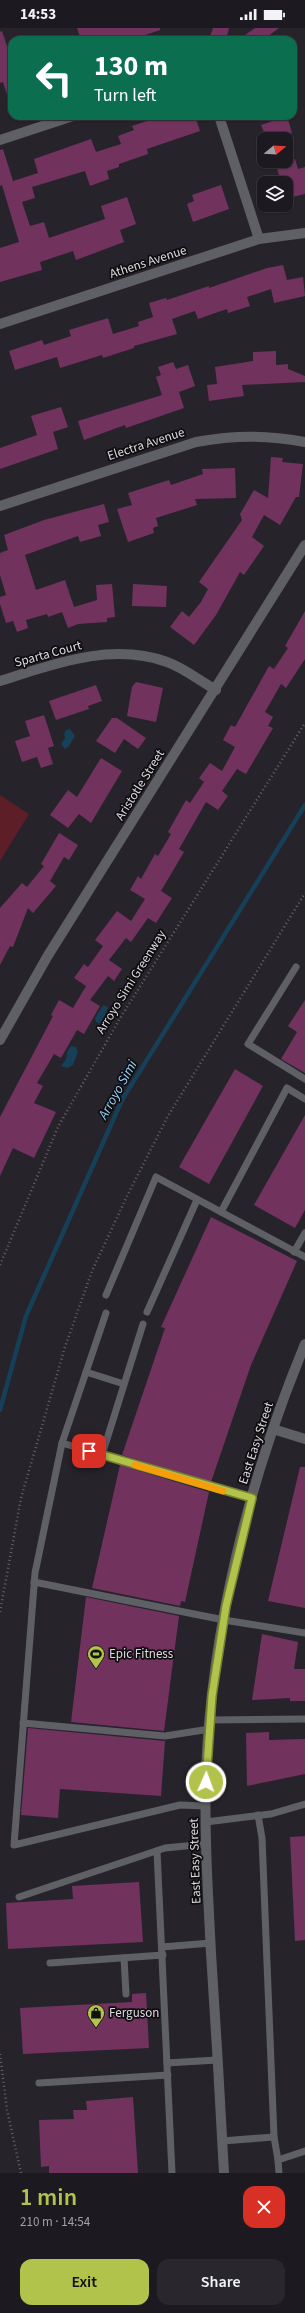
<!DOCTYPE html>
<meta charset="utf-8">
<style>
body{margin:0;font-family:"Source Sans 3",sans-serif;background:#29272d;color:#f1f3f6;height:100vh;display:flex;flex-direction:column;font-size:15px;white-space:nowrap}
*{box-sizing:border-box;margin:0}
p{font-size:13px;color:#a0a1a5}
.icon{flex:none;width:22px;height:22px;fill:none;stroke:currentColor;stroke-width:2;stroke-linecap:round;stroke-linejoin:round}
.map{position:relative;height:2145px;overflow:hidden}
.panel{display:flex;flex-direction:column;background:#1c1a20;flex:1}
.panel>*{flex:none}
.banner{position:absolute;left:8px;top:8px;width:289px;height:84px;border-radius:12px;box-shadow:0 1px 3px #0004,0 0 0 1px #3a383e;background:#0b6e4f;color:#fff;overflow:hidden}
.needle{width:26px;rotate:72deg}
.controls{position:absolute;left:257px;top:104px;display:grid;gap:8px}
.controls a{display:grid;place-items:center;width:36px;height:36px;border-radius:8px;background:#1c1a20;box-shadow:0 1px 3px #0004,0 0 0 1px #3a383e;font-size:20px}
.pin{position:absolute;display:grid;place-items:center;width:34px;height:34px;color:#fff;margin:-17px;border-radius:8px;box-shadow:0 2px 6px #0006}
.me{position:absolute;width:44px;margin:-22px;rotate:2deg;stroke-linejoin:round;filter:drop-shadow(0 0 3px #0008)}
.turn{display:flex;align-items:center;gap:14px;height:84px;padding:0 20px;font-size:18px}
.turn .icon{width:52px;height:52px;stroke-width:2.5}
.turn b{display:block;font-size:28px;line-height:34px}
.round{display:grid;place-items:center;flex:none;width:42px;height:42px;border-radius:12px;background:#29272d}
.overview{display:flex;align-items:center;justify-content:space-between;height:68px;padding:0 20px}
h1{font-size:24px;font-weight:600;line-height:30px;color:#b2c34c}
.button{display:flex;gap:8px;margin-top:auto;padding:8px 20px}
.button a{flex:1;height:46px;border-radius:12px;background:#b2c34c;color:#111;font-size:16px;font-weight:600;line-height:46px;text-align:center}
.button a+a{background:#29272d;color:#f1f3f6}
.status{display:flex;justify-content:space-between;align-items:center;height:28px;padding:0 20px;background:#1c1a20;direction:ltr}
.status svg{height:11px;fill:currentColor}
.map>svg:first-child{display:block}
.green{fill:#5e1e28}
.water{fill:#163f58}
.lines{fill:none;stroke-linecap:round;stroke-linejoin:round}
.stream{stroke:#163f58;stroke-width:4.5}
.building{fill:#71335e}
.path{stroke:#66636a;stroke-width:2.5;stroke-dasharray:1 3;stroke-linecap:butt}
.service{stroke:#5f6065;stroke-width:7}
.minor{stroke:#5f6065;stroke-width:10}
.tertiary{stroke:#5f6065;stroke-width:10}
.route-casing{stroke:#747f31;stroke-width:10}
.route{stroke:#b2c34c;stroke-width:7}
.slow{stroke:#f59e0b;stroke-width:7}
.labels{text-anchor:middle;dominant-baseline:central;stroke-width:3.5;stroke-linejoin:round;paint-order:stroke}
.street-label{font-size:13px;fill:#dddbe0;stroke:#0f0d10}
.poi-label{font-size:13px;fill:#dddbe0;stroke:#0f0d10;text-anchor:start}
.water-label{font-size:14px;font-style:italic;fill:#98d1f8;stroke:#0f0d10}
</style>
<div class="status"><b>14:53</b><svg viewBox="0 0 49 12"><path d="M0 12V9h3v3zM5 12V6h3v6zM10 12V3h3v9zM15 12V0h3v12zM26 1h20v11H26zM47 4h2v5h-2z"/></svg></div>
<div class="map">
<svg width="305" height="2145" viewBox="0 0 305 2145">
<rect width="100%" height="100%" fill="#26232b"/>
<path class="green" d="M0 767 29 786 0 833Z"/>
<g class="water">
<path d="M70 701 75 708 69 718 65 721 61 716 65 710 64 706 66 702Z"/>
<path d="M103 977 108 979 101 996 96 994 95 990Z"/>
<path d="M71 1018 76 1019 78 1024 73 1037 67 1040 61 1038 66 1031 67 1024Z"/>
</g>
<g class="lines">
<path class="stream" d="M0 1382 26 1288 122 1072 305 777"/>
</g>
<g class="building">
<path d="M77 0H160V2L131 12H81Z"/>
<path d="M213 0H229L226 12H209Z"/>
<path d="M255 0H279L263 12H238Z"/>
<path d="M2 3 12 33V75L10 76 3 54 0 55V4Z"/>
<path d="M162 88H195L200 103 147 121 148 126 119 136V139L107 143 109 151 90 158 85 143 32 159 35 170 22 174 30 198 44 194 49 210 105 191 101 178 127 169 136 196 120 202 124 214 76 232 73 223 40 234 42 242 0 254V220L19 214 2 157 0 158V122L3 121 13 153 38 145 34 131 91 111 96 124 121 116 118 108 134 102 132 98Z"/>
<path d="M287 88 292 105 286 107 288 111H267L261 97Z"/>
<path d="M295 131 298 141 305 139V166L292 169 287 153 281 154 276 137Z"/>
<path d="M221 157 229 181 193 194 187 176 194 173 192 167Z"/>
<path d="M283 237 287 252 303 249 305 268 274 275 271 261 247 269 250 278 228 285 227 281 198 291 195 283 172 291 177 306 134 318V320L103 330 102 327 60 340 57 329 15 342 9 323 42 312 44 317 71 308 69 302 108 290 113 306 139 298 138 294 153 289 149 275 166 270 167 272 209 258V260L267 240Z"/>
<path d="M276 323V337L288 336V341L305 348V354L242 357 244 368 209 373 207 357 217 356 215 339 253 333V324Z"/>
<path d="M173 334 176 341 188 337 195 358 179 364 184 380 126 400 125 397 84 412 78 393 162 367 156 349 161 347 158 339Z"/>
<path d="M61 379 68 399 53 404 58 421 0 441V420L37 407 31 388Z"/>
<path d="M271 429 283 430 282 434 303 436 299 469H296L280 497 264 487 252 509 264 518 244 547 240 544 216 587 194 617 170 599 182 583 189 589 201 574 208 561 199 554 242 492 240 486 254 462 268 470Z"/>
<path d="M235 440 236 470 195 471 197 477 156 490 158 498 153 500 154 505 128 514 117 481 132 477 128 465 169 452 171 457 203 446 202 441Z"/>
<path d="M104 476 109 494 98 497 101 508 80 514 78 508 25 527 36 562 65 552 74 579 97 572 96 557 112 556 115 589 107 590V594L78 596 68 600 62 584 48 589 47 586 26 592 28 600 17 604 13 593 6 595 0 576V569L6 567 0 547V525L8 522 4 507 44 492Z"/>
<path d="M133 556 167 558 166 579 132 578Z"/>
<path d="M305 583V631L286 660 281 656 265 684 273 689 268 698 273 700 246 746 237 741 222 763 228 768 218 782 206 774 179 821 184 824 161 863 172 870 156 895 148 890 131 914 126 910 109 932 122 941 114 953 108 948 90 972 100 978 84 1006 77 1002 61 1030 54 1026 37 1055 43 1058 34 1075 56 1084 34 1130 13 1120 0 1148V1089L53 988 51 987 59 972 73 980 86 958 74 950 84 936 88 939 103 918 95 912 117 883 131 893 145 871 130 862 138 848 141 851 155 826 158 828 171 806 168 804 186 772 190 775 204 754 199 750 210 735 222 743 235 719 223 712 231 697 235 699 269 638 274 641 288 620 285 618Z"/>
<path d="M136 654 163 660 156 694 127 688 132 659Z"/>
<path d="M96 657 102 673 88 678 89 681 56 692 49 673Z"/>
<path d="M44 687 54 718 48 720 53 736 41 740 37 729 22 734 15 713 30 708 25 693Z"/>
<path d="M112 690H117L146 710 138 721 124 711 115 725 96 713Z"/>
<path d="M101 730 122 743 91 795 79 786 68 800 50 787 68 762 77 769Z"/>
<path d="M59 805 78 817 69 832 64 829 50 853 56 858 33 885 28 880 13 919 10 918 0 937V880L22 855 27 859 44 838 41 836Z"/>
<path d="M305 972V1045L281 1031 297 1004 288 998Z"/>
<path d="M235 1041 263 1058 209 1156 179 1139Z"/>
<path d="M305 1087V1182L295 1200 254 1177Z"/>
<path d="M211 1189 297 1233 251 1337 211 1454 122 1427 165 1300 161 1299Z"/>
<path d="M120 1437 209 1464 185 1574 181 1573 180 1578 92 1560Z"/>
<path d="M300 1439H305V1580L268 1573Z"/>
<path d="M86 1569 179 1588 164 1703 71 1694Z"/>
<path d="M262 1606 298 1614 294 1641H305V1673H290V1670L252 1672Z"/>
<path d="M28 1700 165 1713 161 1768 60 1761 58 1790 21 1787Z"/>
<path d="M269 1704V1712L305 1711V1746L247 1758 246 1705Z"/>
<path d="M305 1808V1912L295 1913 290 1809Z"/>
<path d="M139 1854 143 1914 8 1921 6 1875 73 1871 72 1858Z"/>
<path d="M146 1965 149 2020 23 2026 20 1980 132 1974V1966Z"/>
<path d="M133 2069 138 2145H49V2138L41 2139 39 2092 74 2091 73 2082H87L86 2073Z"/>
</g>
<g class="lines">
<g class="path">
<path d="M0 1237 58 1099 119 992 305 695"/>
<path d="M0 1584 21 1470 65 1319 92 1243 128 1166 168 1088 305 865"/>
<path d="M0 2026 7 2082 21 2145"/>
</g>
<g class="service">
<path d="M296 939 248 1016 305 1051"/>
<path d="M221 1184 287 1060 305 1071"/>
<path d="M294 1224 305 1205"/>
<path d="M106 1267 156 1149 305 1229"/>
<path d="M147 1284 197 1172"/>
<path d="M106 1285 62 1415 35 1545 14 1817 180 1777 206 1778"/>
<path d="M86 1344 124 1356"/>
<path d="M62 1415 252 1471"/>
<path d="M102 1427 143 1296"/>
<path d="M34 1554 224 1592 305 1605"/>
<path d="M211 1692 305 1691"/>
<path d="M23 1695 165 1708 210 1701"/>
<path d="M258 1787 262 1810 274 2109 278 2132 305 2123"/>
<path d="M206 1794 271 1786 305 1776"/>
<path d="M157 1823 172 2145"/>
<path d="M19 1869 165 1820 206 1816"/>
<path d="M162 1919 211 1915"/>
<path d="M124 1930 126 1966"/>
<path d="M50 1935 163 1927"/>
<path d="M167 2035 217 2032"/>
<path d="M39 2055 168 2047"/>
<path d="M222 2113 274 2109"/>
<path d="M278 2132 279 2145"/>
</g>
<g class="minor">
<path d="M219 88 259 211"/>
<path d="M0 112 73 88"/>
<path d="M0 296 259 211 305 205"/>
<path d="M0 478 196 414C235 407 266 407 305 414"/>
<path d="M0 653C54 636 111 614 167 634 184 640 200 653 216 662"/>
<path d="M0 1012 47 929 305 517"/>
<path d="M273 1401 305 1411"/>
</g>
<path class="tertiary" d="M224 2145C220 2072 216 1998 211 1925 208 1865 204 1804 206 1743 212 1598 249 1451 305 1316"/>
</g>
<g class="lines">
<g class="route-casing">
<path id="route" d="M89 1423 252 1470 226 1578 212 1668 206 1754"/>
</g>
<use href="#route" class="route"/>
<path class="slow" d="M135 1437 223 1463"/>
</g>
<defs>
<g id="stadium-pin" transform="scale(0.9)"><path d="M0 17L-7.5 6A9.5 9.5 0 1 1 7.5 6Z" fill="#b2c34c" stroke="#0f0d10"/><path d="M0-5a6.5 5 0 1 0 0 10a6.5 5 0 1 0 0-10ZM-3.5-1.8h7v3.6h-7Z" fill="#111"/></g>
<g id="shop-pin" transform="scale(0.9)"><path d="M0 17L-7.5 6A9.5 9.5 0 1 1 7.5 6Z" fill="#b2c34c" stroke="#0f0d10"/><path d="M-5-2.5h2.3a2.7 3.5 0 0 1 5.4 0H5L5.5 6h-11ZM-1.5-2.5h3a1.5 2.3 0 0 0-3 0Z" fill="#111"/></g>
</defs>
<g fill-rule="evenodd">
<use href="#stadium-pin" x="96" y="1626"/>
<use href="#shop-pin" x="96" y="1985"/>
</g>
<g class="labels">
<g class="street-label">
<text transform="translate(148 234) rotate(-18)">Athens Avenue</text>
<text transform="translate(146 416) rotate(-18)">Electra Avenue</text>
<text transform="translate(48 626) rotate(-15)">Sparta Court</text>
<text transform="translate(140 757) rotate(-58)">Aristotle Street</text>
<text transform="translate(131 954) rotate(-58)">Arroyo Simi Greenway</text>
<text transform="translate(256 1415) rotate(-72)">East Easy Street</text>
<text transform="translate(195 1833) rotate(-92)">East Easy Street</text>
</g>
<g class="poi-label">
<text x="109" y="1626">Epic Fitness</text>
<text x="109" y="1985">Ferguson</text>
</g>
<g class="water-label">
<text transform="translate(118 1062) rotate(-61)">Arroyo Simi</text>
</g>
</g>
</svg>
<div class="controls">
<a><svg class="needle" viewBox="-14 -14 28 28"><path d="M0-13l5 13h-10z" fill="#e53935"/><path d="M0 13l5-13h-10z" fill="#a0a1a5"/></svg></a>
<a><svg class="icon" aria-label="layers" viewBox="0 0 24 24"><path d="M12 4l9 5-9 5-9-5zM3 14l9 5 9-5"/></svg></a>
</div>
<div class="pin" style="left:89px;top:1423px;background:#d93025"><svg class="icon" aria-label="arrive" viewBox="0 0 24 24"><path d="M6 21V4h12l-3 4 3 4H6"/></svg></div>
<svg class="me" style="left:206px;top:1754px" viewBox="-20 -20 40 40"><circle r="17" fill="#b2c34c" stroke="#fff" stroke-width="3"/><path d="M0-11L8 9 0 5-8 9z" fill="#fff"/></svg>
<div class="banner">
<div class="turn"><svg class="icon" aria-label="left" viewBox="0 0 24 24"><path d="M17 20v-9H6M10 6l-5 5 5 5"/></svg><div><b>130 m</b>Turn left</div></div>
</div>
</div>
<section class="panel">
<div class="overview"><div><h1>1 min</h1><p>210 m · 14:54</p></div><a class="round" style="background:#d93025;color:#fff"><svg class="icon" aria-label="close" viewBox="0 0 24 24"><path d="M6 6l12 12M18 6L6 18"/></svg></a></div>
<div class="button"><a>Exit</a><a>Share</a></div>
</section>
